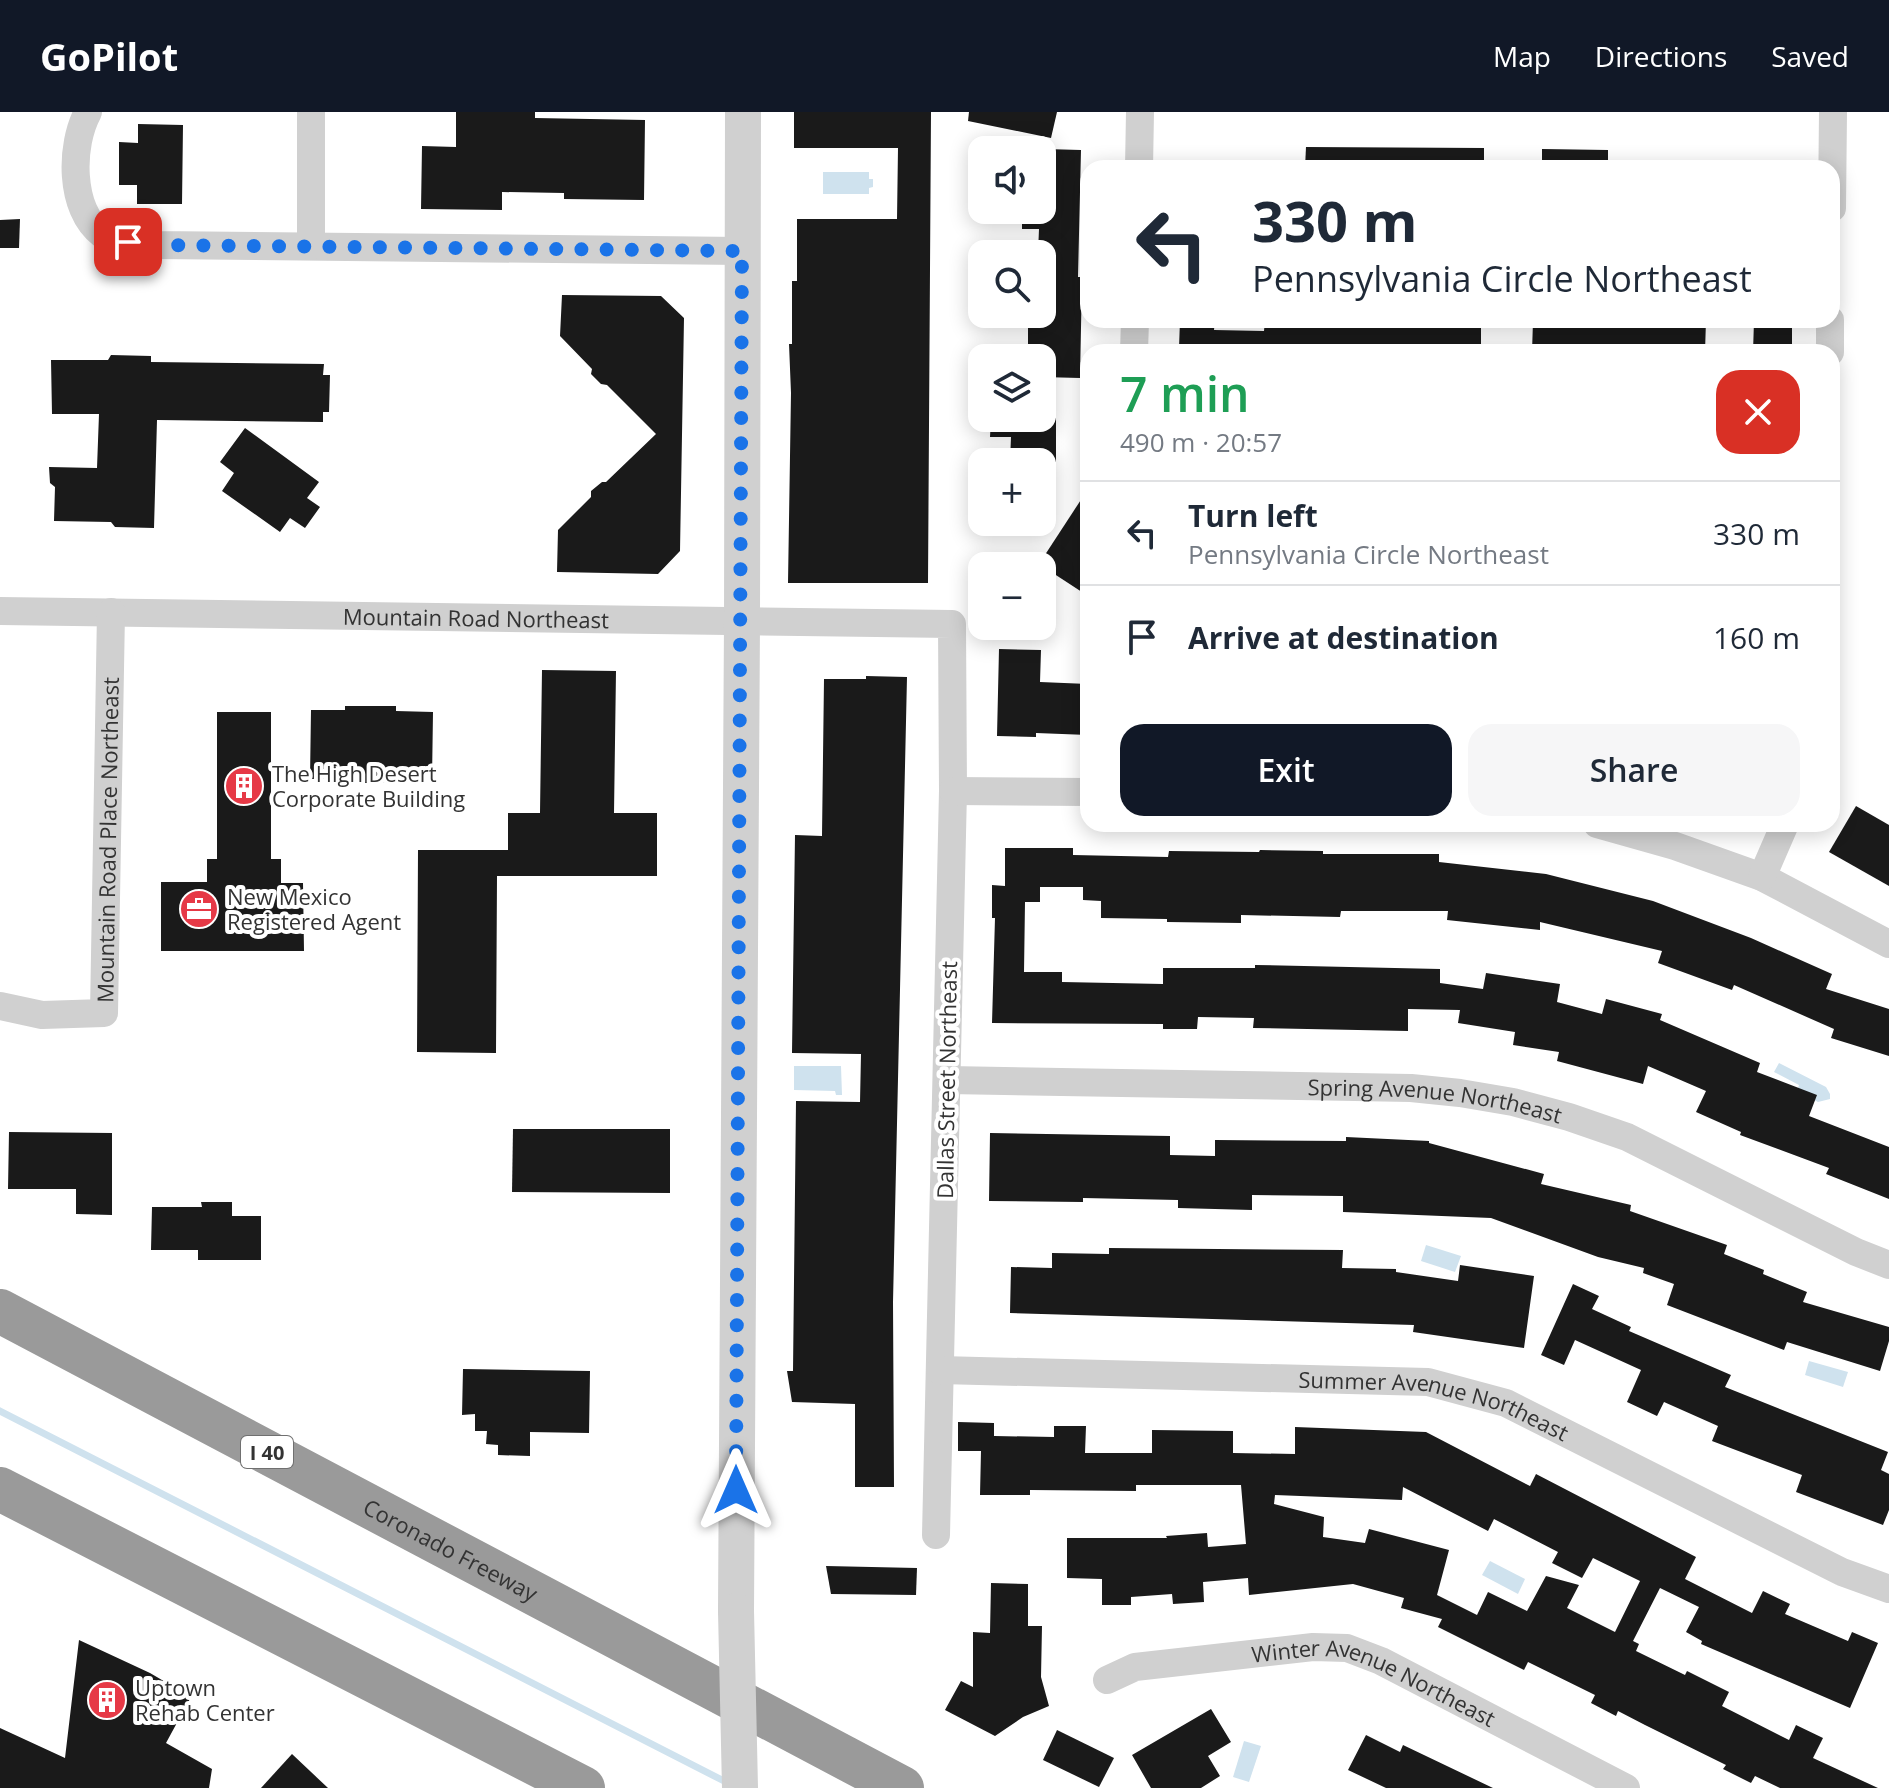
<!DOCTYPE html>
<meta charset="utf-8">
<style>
body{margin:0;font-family:"Open Sans",sans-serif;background:#f6f6f7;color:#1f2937;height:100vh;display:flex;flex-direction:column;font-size:30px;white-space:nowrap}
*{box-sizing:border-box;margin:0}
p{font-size:26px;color:#747a83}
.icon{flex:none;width:44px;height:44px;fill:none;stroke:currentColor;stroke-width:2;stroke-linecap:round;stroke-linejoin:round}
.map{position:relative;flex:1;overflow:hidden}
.drawer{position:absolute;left:1080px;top:232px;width:760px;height:488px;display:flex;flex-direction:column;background:#fff;border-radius:24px;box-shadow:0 4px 20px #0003}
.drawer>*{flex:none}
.hud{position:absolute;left:1080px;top:48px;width:760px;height:168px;border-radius:24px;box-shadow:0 4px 20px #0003;background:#fff;color:#1f2937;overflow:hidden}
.tools{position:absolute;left:968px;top:24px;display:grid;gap:16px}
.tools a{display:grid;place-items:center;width:88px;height:88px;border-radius:16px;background:#fff;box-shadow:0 4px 20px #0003;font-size:40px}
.pin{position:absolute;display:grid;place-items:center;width:68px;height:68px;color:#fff;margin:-34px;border-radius:16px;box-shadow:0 4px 12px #0006}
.me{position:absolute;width:88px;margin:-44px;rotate:0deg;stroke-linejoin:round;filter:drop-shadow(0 0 6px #0008)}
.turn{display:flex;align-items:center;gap:28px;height:168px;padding:0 40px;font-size:36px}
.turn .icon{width:104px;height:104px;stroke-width:2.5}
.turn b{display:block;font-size:56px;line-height:68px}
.round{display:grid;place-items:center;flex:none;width:84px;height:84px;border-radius:24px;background:#f6f6f7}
.summary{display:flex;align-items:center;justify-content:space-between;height:136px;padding:0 40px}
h1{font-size:48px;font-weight:600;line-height:60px;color:#1e9e55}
.cta{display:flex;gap:16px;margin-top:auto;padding:16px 40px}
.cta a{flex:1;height:92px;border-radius:24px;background:#111827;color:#fff;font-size:32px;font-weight:600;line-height:92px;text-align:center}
.cta a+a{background:#f6f6f7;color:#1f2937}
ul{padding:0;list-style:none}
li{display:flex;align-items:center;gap:24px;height:104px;padding:0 40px;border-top:2px solid #e0e1e3}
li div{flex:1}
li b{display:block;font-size:30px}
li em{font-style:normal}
header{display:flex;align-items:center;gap:48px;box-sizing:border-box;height:112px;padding:0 40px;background:#111827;color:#fff}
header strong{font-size:38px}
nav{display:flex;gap:44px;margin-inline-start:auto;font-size:28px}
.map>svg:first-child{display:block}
.water{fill:#cfe2ee}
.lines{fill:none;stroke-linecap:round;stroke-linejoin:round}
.stream{stroke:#cfe2ee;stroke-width:7}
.building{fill:#1a1a1a;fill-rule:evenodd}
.minor{stroke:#d0d0d0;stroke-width:28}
.tertiary{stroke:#d0d0d0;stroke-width:36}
.motorway{stroke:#9a9a9a;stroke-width:44}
.tertiary-bridge{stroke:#d0d0d0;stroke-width:36}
.route{stroke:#1a73e8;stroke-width:14;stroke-dasharray:0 25.2}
.labels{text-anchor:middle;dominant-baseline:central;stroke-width:8;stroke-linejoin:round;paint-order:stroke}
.shield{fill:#fff;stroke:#707070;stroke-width:2}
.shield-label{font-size:20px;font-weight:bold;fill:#333}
.street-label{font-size:22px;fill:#333;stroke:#fff}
.poi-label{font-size:22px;fill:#333;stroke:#fff;text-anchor:start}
</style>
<header>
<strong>GoPilot</strong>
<nav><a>Map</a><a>Directions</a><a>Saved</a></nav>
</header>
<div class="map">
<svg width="1889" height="1676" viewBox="0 0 1889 1676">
<rect width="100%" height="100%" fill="#fff"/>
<g class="water">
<path d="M823 60H869V67H873V75L869 76V82H823Z"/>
<path d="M1779 951 1826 975 1830 982V987L1818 990 1797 979 1799 973 1774 960Z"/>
<path d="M794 954H841L842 983H836L835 979 794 978Z"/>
<path d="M1426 1133 1461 1144 1455 1160 1421 1149Z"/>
<path d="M1809 1249 1848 1260 1843 1275 1805 1263Z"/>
<path d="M1490 1449 1525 1467 1518 1482 1482 1463Z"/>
<path d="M1244 1629 1261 1634 1249 1670 1233 1665Z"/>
</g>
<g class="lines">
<path class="stream" d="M0 1299 728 1671"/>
</g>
<g class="building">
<path d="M456 0H535V6L645 8 644 88 564 87V81L502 80V98L421 97 422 34 456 35Z"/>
<path d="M794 0H931L928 471H788L791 281 789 232H792V169H797V107H897L898 36H794Z"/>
<path d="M969 0H1057L1051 26 968 9Z"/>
<path d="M138 12 183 13 182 92H137V73H119V30L138 31Z"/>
<path d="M1306 35 1484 36V56H1305Z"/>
<path d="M1045 37 1081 38 1078 165H1082L1080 266 1042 265V246H1028V202H1042V141H1038L1039 117H1022V98H1042Z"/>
<path d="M1542 37 1608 38V56H1542Z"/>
<path d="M20 107 19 136H0V108Z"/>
<path d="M562 183 661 184 684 206 680 439 658 462 557 460 558 418 591 385V379L602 370H606L656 322 607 273 601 272 591 262 592 257 560 224Z"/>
<path d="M1180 208H1215L1214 218 1264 219 1265 208H1434V213L1481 214V240H1195V237L1179 236Z"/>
<path d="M1623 208H1706L1705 240H1532L1533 209 1623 210Z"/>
<path d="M1754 208H1792V240H1753Z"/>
<path d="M111 243 151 244V250L324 252 323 263H330L329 300H323V310L157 308 154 416 115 415 111 410 54 409 55 375 50 371 49 355 97 356 99 302H52L51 248H108Z"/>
<path d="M991 306H1056V350H1010L1011 325H990Z"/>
<path d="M245 316 319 370 307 386 320 395 305 416 290 406 280 420 222 379 234 361 220 350Z"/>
<path d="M1088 377V484L1039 452Z"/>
<path d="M999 537 1041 538 1040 570 1088 572V623L1036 621V625L997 624Z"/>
<path d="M542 558 616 559 614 701H657V764H497L496 941 417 940 418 738H508V701H540Z"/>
<path d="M866 564 907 565 893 1190 894 1375H855V1292L792 1290 787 1259H793L796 989 860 990 861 942 792 941 795 723 822 724 824 567H866Z"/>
<path d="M345 594H396V599L433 600 432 668H395V671H344V667H310L311 598H345Z"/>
<path d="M217 600H271V747H281V771H303L304 839H161V770H207V747H217Z"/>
<path d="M1856 694 1889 713V774L1829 740Z"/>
<path d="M1005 736H1073V743L1168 745 1169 739 1259 740 1260 738 1323 739V742H1439V750L1546 762 1653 789 1751 826 1832 862 1826 877 1889 897V944L1831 926 1834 917 1734 873 1732 878 1658 851 1662 839 1540 810V818L1447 808 1448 799H1341L1340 805 1241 803V811L1167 810V807L1101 806V789L1083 788V775H1040V790H1025L1024 860H1062V870L1163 872V856H1255V853L1440 857V871L1483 877 1486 861 1560 872 1557 890 1602 902 1606 887 1662 902 1660 908 1760 951 1757 960 1817 983 1809 1004 1889 1035V1087L1826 1062 1829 1056 1740 1023 1741 1020 1696 1000 1706 979 1648 954 1643 972 1557 949 1559 940 1513 933 1515 920 1458 911 1460 898 1408 897V919L1253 916 1254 906 1198 905 1197 917H1163V912L992 911 995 806H992V773L1005 774Z"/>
<path d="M513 1017H670V1081L512 1080Z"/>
<path d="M9 1020 112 1021V1103L76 1102V1077H8Z"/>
<path d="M990 1021 1170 1024V1043L1215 1044V1028L1346 1029V1025L1429 1029V1031L1544 1062 1541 1072 1631 1093 1630 1099 1727 1133 1724 1142 1764 1158 1763 1162 1807 1180 1803 1190 1889 1215V1229L1880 1259 1787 1230 1784 1238 1667 1193 1674 1172 1643 1161 1644 1156 1598 1145 1491 1106 1343 1100V1084L1252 1083V1098L1178 1096V1088L1083 1086V1090L989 1089Z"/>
<path d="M201 1090H232V1104H261V1148H198V1138H151L152 1095H202Z"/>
<path d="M1109 1136 1343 1138 1342 1156 1396 1157V1160L1458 1169 1460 1153 1534 1164 1524 1236 1413 1220 1414 1213 1010 1201 1011 1155 1052 1156V1141L1109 1142Z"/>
<path d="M1573 1172 1599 1184 1592 1197 1631 1215 1629 1219 1731 1263 1725 1275 1888 1340 1881 1358 1889 1362V1398L1883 1413 1796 1380 1802 1363 1712 1329 1718 1314 1664 1290 1657 1304 1627 1290 1641 1258 1575 1228 1564 1253 1541 1243Z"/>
<path d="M463 1257 590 1259 589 1321 530 1320V1344L498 1343V1333L486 1332 487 1319H475V1302L462 1303Z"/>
<path d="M958 1310 994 1311V1324L1054 1325V1314H1086L1085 1341H1152V1318L1233 1319V1341L1295 1342V1315L1426 1320 1530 1374 1536 1362 1696 1445 1685 1467 1752 1501 1763 1479 1790 1492 1785 1502 1848 1529 1852 1520 1878 1531 1850 1596 1701 1532 1702 1529 1686 1520 1699 1495 1660 1476 1633 1529 1639 1532 1636 1539 1685 1563 1687 1559 1729 1580 1722 1594 1789 1628 1796 1613 1823 1626 1813 1646 1878 1676H1780L1755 1664 1751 1671 1723 1657 1726 1653 1645 1613 1618 1599 1616 1604 1591 1591 1595 1583 1528 1550 1524 1558 1438 1515 1442 1507 1401 1496 1404 1486 1353 1472 1249 1483 1248 1466 1203 1470 1204 1490 1173 1492 1172 1482 1131 1485V1493H1102V1467L1067 1466V1426H1167L1166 1424 1207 1421 1208 1435 1246 1432 1241 1373H1136V1379L1030 1378V1383H980L981 1339H958ZM1403 1375 1488 1419 1494 1407 1558 1440 1552 1451 1582 1466 1593 1446 1640 1469 1615 1520 1567 1496 1579 1473 1546 1464 1527 1499 1488 1480 1477 1503 1437 1483 1449 1438 1369 1417 1365 1431 1323 1425 1324 1405 1274 1392 1275 1383 1402 1388Z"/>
<path d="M826 1454 917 1456 916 1483 831 1482Z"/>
<path d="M991 1471 1028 1472V1514H1042L1041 1565 1049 1594 1023 1605 995 1624 945 1598 961 1569 973 1575V1520L990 1521Z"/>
<path d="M79 1528 150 1561 191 1585 166 1631 212 1657 209 1676H0V1616L65 1646Z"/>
<path d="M1211 1597 1231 1630 1208 1644 1220 1664 1201 1676H1151L1132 1643Z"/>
<path d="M1057 1618 1114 1646 1099 1675 1043 1648Z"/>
<path d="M1366 1623 1400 1640 1403 1633 1493 1676H1386L1348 1658Z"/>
<path d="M292 1642 328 1676H261Z"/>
</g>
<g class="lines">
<g class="minor">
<path d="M88 0C70 33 69 97 102 122 115 132 140 132 156 133L742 139"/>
<path d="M1139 56 1140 0"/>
<path d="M1832 96 1833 0"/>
<path d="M311 134V0"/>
<path d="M1134 240 1135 208"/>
<path d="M1830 240V208"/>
<path id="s1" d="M0 499 952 512 953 679 936 1423"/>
<path d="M953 679 1088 680"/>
<path d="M1597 712 1675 734 1762 765 1889 832"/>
<path d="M1762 765 1785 712"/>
<path id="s2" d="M0 894 42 903 104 901 111 500"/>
<path id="s3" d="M948 968 1411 976 1460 981 1513 990 1569 1005 1627 1025 1856 1140 1889 1153"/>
<path id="s4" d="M940 1258 1428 1270 1506 1291 1842 1460 1889 1477"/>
<path id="s5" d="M1107 1568 1135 1555 1313 1535 1347 1536 1381 1549 1626 1676"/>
</g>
<path class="tertiary" d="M736 1499 742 509 743 0"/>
<g class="motorway">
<path id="s6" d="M0 1199 902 1676"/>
<path d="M0 1377 583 1676"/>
</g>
<path class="tertiary-bridge" d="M736 1499 740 1676"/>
</g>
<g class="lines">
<path class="route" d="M128 130 156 133 742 139 736 1378"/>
</g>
<defs>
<g id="building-disc" transform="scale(2)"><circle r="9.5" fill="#e63946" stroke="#fff"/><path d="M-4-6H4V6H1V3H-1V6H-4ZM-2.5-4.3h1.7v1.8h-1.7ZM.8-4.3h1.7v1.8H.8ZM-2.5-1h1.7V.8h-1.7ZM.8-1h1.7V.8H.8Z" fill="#fff"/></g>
<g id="office-disc" transform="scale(2)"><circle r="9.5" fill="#e63946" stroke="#fff"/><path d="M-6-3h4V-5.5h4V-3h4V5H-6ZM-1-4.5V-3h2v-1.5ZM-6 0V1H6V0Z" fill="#fff"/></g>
</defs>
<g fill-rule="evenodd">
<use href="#building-disc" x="244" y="674"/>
<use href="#office-disc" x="199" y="797"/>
<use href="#building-disc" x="107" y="1588"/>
</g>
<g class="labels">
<rect class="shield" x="241" y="1324" width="52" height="32" rx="6"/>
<g class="shield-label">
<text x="267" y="1340">I 40</text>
</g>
<g class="street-label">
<text stroke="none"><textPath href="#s1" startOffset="476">Mountain Road Northeast</textPath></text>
<text stroke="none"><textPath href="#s2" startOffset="278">Mountain Road Place Northeast</textPath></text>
<text transform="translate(946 968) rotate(-89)">Dallas Street Northeast</text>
<text stroke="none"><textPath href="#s3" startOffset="488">Spring Avenue Northeast</textPath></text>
<text stroke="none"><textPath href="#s4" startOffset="498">Summer Avenue Northeast</textPath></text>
<text stroke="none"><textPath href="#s6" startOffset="510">Coronado Freeway</textPath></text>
<text stroke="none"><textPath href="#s5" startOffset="278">Winter Avenue Northeast</textPath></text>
</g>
<g class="poi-label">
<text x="272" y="661">The High Desert<tspan x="272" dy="25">Corporate Building</tspan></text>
<text x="227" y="784">New Mexico<tspan x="227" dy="25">Registered Agent</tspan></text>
<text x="135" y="1575">Uptown<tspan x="135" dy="25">Rehab Center</tspan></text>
</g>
</g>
</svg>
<div class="tools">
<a><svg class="icon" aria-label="sound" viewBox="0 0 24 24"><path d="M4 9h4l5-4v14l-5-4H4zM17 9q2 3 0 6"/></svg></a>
<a><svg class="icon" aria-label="search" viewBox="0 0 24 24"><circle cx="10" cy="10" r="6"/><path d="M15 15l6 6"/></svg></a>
<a><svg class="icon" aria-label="layers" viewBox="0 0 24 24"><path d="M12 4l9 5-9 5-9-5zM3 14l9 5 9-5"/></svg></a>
<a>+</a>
<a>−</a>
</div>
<div class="pin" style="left:128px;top:130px;background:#d93025"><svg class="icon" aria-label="arrive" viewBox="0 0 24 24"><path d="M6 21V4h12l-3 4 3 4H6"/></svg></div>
<svg class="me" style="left:736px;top:1378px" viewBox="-20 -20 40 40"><path d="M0-17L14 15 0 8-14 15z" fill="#1a73e8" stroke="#fff" stroke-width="4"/></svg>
<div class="hud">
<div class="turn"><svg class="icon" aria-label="left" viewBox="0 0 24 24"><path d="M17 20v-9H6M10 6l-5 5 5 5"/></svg><div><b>330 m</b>Pennsylvania Circle Northeast</div></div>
</div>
<section class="drawer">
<div class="summary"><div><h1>7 min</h1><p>490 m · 20:57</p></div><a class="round" style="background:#d93025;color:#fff"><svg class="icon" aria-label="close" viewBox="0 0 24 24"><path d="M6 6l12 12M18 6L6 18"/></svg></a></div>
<ul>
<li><svg class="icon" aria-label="left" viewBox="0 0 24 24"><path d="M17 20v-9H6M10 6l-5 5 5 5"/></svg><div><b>Turn left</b><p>Pennsylvania Circle Northeast</p></div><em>330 m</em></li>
<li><svg class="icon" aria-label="arrive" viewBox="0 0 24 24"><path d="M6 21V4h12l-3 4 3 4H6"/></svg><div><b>Arrive at destination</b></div><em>160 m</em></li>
</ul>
<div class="cta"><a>Exit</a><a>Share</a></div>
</section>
</div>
